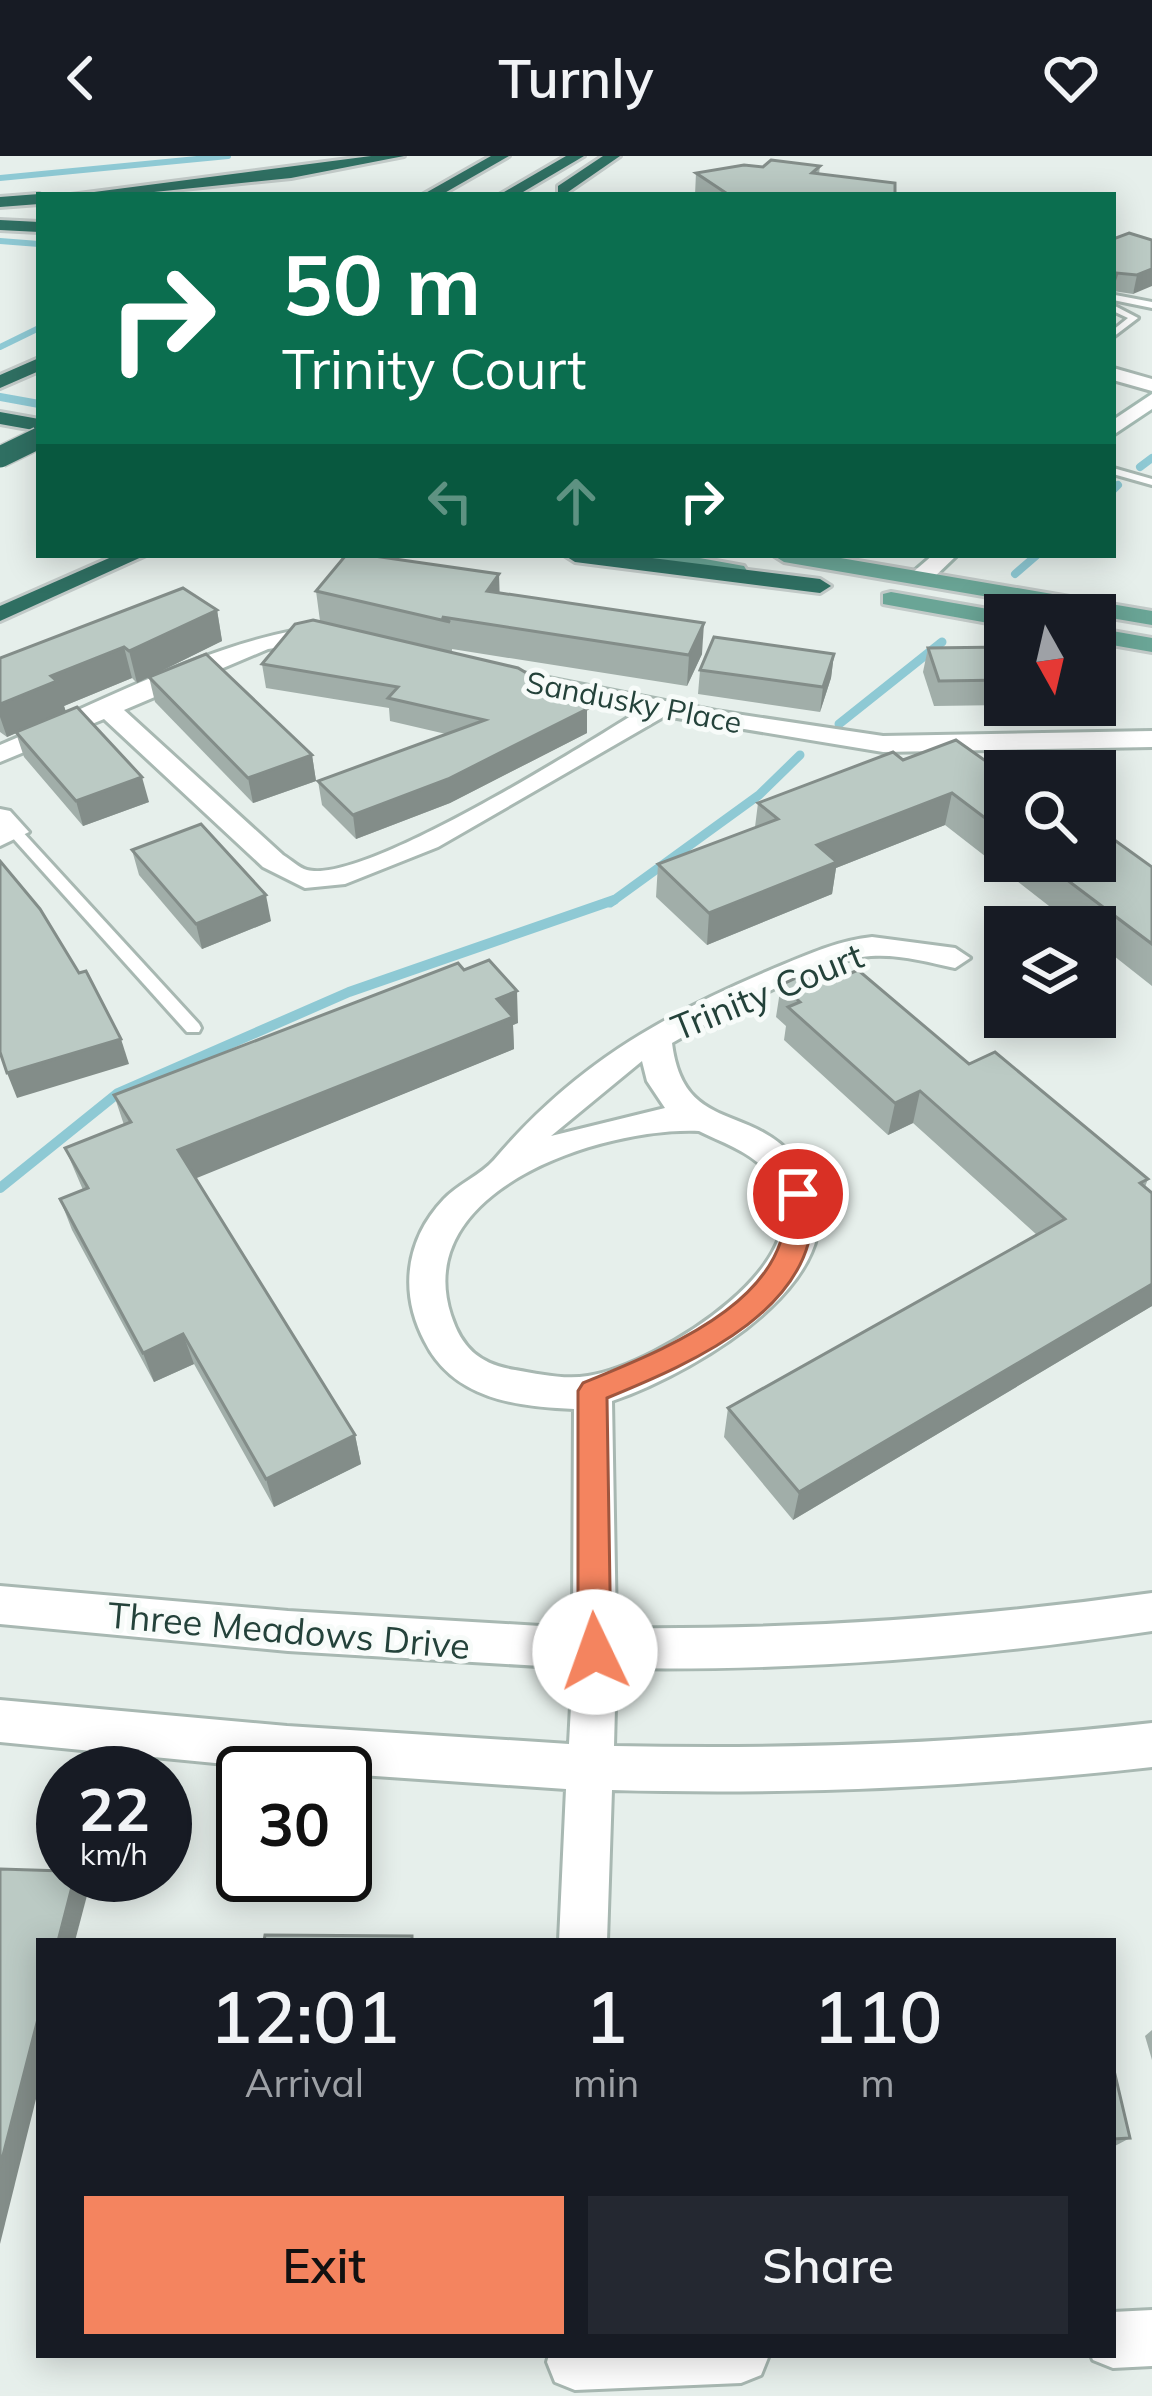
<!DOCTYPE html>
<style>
body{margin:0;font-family:Mulish,sans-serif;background:#242831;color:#f1f3f6;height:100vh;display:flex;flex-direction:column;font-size:45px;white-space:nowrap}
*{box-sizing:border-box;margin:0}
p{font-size:39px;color:#9ea1a6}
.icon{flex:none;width:66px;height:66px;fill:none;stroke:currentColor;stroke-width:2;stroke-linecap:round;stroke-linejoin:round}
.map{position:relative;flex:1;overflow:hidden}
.details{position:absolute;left:36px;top:1782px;width:1080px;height:420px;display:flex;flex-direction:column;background:#171b24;border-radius:0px;box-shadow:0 6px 30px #0003}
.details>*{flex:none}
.hud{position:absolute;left:36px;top:36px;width:1080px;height:366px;border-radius:0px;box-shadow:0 6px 30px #0003;background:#0b6e4f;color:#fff;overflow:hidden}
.needle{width:78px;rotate:172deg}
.controls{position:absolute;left:984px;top:438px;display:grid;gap:24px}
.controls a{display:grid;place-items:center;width:132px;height:132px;border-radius:0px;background:#171b24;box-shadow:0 6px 30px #0003;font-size:60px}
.speed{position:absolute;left:36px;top:1590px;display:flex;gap:24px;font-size:60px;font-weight:700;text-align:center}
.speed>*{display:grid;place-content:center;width:156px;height:156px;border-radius:50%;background:#171b24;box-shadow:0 6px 30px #0003;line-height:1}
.speed small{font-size:30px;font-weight:400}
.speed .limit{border:6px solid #111;border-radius:18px;background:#fff;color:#111}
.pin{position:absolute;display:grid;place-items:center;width:102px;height:102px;color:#fff;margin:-51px;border:6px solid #fff;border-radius:50%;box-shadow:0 3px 12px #0007}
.me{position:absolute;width:132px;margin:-66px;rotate:357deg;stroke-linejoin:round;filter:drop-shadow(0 0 9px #0008)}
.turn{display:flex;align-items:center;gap:42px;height:252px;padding:0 48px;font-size:54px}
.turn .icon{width:156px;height:156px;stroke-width:2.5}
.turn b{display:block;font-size:84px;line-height:102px}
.lanes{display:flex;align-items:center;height:114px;padding:0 48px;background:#0003;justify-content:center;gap:60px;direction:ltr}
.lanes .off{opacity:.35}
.eta{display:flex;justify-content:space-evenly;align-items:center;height:204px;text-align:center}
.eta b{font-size:72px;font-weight:600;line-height:84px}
.button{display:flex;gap:24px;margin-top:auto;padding:24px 48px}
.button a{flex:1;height:138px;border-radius:0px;background:#f4845f;color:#111;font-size:48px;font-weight:600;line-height:138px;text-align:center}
.button a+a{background:#242831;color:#f1f3f6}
header{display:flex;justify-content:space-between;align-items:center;height:156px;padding:0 48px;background:#171b24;font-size:54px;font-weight:600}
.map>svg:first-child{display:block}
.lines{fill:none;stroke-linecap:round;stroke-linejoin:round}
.stream-far3{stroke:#8ec9d4;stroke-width:6}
.stream-far2{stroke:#8ec9d4;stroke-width:8}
.stream-far1{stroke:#8ec9d4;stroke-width:9}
.stream{stroke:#8ec9d4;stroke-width:10}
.lane-casing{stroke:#a8b8b2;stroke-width:6}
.street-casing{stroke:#a8b8b2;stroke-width:6}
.secondary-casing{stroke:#a4bbb3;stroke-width:6}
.primary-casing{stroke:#c2cac8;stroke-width:6}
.highway-casing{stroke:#c2cac8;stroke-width:6}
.lane{fill:#fff;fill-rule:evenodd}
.street{fill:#fff;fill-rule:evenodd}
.secondary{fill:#fff;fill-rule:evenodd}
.primary{fill:#6aa596;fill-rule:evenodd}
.highway{fill:#2f6f62;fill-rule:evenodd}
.highway-bridge-casing{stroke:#c2cac8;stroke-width:24;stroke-linecap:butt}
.highway-bridge{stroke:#2f6f62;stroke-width:21}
.wall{fill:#a1aea9}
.shaded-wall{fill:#838d89}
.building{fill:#bbcac4;stroke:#838d89;stroke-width:3}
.route{fill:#f4845f;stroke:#9f563e;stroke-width:3}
.labels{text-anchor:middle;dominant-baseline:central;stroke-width:10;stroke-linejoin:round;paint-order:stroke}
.far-street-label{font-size:30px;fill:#24423a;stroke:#f7fbf9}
.street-label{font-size:36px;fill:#24423a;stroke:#f7fbf9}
</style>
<header><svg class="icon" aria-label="back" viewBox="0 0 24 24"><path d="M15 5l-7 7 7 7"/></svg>Turnly<svg class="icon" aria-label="heart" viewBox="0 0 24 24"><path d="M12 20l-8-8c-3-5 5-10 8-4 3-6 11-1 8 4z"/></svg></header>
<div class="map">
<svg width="1152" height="2240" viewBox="0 0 1152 2240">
<rect width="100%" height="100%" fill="#e6efeb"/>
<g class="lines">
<g class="stream-far3">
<path d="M0 22 228 0"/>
<path d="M0 85 39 88"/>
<path d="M0 191 39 172"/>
</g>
<g class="stream-far2">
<path d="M0 241 39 248"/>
<path d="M1140 311 1152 302"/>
<path d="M1113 334 1118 329"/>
<path d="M1015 418 1037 399"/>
</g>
<g class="stream-far1">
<path d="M839 568 942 486"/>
<path d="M610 747 759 639 800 599"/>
</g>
<path class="stream" d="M0 1032 118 937 349 836 614 744"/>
<g class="lane-casing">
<g id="lane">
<path d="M1115 139 1152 146V152L1113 144Z"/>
<path d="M1113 149 1138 162 1113 181V174L1128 162 1113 155Z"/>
<path d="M1113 312 1152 323V329L1113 318Z"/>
<path d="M15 672 20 673 199 868 201 872 199 876H187L10 679V673Z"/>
</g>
</g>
<g class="street-casing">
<g id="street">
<path d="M1113 212 1152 223V235L1113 224Z"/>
<path d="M332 470 340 472V482L268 493 124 554 283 699C290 703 299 712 307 714 363 729 584 589 639 555L493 525V515L502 513 716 555 883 580 1152 575V591L883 596 665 560 438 691 345 728 305 732 263 711 104 563 0 606V589C97 548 229 476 332 470Z"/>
<path d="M0 653 10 655 29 676 0 690Z"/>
<path d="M872 781 955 792 970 802 955 812C928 806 899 798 871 800 821 803 717 861 672 887 683 975 746 948 792 999 890 1107 696 1216 612 1245L616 1472C797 1474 973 1462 1152 1437V1475C973 1502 797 1515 616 1512L614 1590C795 1594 972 1587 1152 1567V1611C972 1631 794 1639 612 1634L607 1785H559L566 1633 287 1614 0 1586V1544L287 1570 569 1588 573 1512 288 1495 0 1468V1430L288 1455 573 1472 574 1253C515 1251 453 1242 425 1186 399 1137 405 1084 444 1043 458 1028 481 1019 494 1004 573 911 657 862 768 815 802 801 835 785 872 781ZM642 905 647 925 665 952 551 980ZM699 975C723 987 752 996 769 1018 837 1101 655 1210 588 1220 564 1224 539 1218 515 1214 480 1208 462 1193 451 1159 410 1033 604 971 699 975Z"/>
<path d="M1152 2154V2210L1113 2212 1093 2204 1091 2199H1113V2156Z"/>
<path d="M549 2199H769L761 2219 741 2227 575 2234 555 2226 547 2206Z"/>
</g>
</g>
<g class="secondary-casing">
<g id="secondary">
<path d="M1152 238V253L1113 279V264Z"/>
<path d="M933 399H957L928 427H912V417Z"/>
</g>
</g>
<g class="primary-casing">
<g id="primary">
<path d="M635 399H683L744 410 747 415 736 422 646 406Z"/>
<path d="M773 399H823L1152 455V469L784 406Z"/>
<path d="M891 436 1005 456 1014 459H1005V470L883 448V438Z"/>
<path d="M1095 472 1152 482V496L1095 486Z"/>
</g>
</g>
<g class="highway-casing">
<g id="highway">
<path d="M371 0H404L291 22 125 39H71Z"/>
<path d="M491 0H509L441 39H422Z"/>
<path d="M566 0H584L518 39H499Z"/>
<path d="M603 0H620L568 36H558V30Z"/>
<path d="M39 38V48L0 51V41Z"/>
<path d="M0 64 39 66V76L0 74Z"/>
<path d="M39 202V215L0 232V219Z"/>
<path d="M0 256 39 263V275L0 268Z"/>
<path d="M116 399H146L0 465V450Z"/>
<path d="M564 399H628L820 423 831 430 820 437 575 406Z"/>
</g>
</g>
<use href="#lane" class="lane"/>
<use href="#street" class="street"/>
<use href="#secondary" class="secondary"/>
<use href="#primary" class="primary"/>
<use href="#highway" class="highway"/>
<g class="highway-bridge-casing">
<path id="highway-bridge" d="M0 301 39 282"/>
</g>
<use href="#highway-bridge" class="highway-bridge"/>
</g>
<g class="wall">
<path d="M820 10 819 18 895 39H695L696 17 763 11Z"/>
<path d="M1113 83 1152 84 1133 138 1113 135Z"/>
<path d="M499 418V437L702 498 687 530 452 493V497L320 465 316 435Z"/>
<path d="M217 454 222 485 137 527 132 522 64 550 66 556 149 646 83 670 24 601 16 577 7 581 0 576V502Z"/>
<path d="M1005 491V549L934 550 923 516 928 492Z"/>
<path d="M834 498 831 522 820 556 698 538 700 514Z"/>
<path d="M262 508 587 553V577L450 647 356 683 322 649 318 625 446 578 390 565 389 552 266 532Z"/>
<path d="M1095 509 1101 523 1095 545Z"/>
<path d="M149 521 312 599 316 625 253 647 155 546Z"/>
<path d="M903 604 1005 615V705H1095L1152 711V830L1095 785V771H1076L945 669 836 712 832 738 707 789 656 741 658 708 755 671 758 647Z"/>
<path d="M132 694 271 765 202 793 139 719Z"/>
<path d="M837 823 1148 1023 1145 1031 1152 1037V1150L793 1364 724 1281 728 1252 1037 1079 913 967 888 979 784 884 786 870 776 861 781 829Z"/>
<path d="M518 867 513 869 514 893 195 1022 355 1279 361 1308 274 1351 194 1208 154 1226 72 1074 60 1043 83 1034 65 992 124 969 114 939Z"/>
<path d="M1152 1874V1904L1145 1880Z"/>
<path d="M1113 1910 1130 1982 1113 1991Z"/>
</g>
<g class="shaded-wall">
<path d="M1152 113V130L1133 138 1137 119Z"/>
<path d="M499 418 500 449 487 435Z"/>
<path d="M217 454 222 485 137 527 129 495Z"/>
<path d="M704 467 702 498 687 530 689 499Z"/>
<path d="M124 491 132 522 64 550 66 556 7 581 0 561V548L51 520Z"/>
<path d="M834 498 831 522 820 556 823 531Z"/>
<path d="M587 553V577L450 647 356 683 353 659Z"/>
<path d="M312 599 316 625 253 647 248 622Z"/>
<path d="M142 621 149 646 83 670 76 645Z"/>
<path d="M952 637 945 669 836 712 832 738 707 789 709 757 817 689Z"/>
<path d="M266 739 271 765 202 793 196 768Z"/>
<path d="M517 835 518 867 513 869 514 893 187 1026 178 994Z"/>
<path d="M121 883 129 908 17 942 7 917Z"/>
<path d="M920 935 913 967 888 979 895 947Z"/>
<path d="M1152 1128V1150L793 1364 799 1336Z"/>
<path d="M183 1178 194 1208 154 1226 143 1197Z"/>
<path d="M355 1279 361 1308 274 1351 266 1323Z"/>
<path d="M75 1719H78L89 1732 75 1785H58Z"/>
<path d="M39 1859V1931L0 2088V2011Z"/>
</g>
<g class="building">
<path d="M771 4 820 10 812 17 895 27V39H729L696 17 744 9 763 11Z"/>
<path d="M1129 77 1152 84V113L1137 119 1117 117 1113 129V83Z"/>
<path d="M346 399H367L499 418 487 435 704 467 689 499 442 461 450 466 316 435Z"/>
<path d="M183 432 217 454 129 495 124 491 51 520 57 525 0 548V502Z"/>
<path d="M313 464 518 512 587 553 448 623 353 659 318 625 485 564 388 542 398 531 262 508 295 468Z"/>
<path d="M714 481 834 498 823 531 700 514Z"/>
<path d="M1005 491V524L939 525 928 492Z"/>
<path d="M206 498 312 599 248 622 149 521Z"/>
<path d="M77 551 142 621 76 645 16 576Z"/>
<path d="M956 584 997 613 1008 608 1018 615H1005V677L952 637 817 689 837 706 709 757 658 708 778 663 758 647 893 596 903 604Z"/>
<path d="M201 668 266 739 196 768 132 694Z"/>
<path d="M1095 670 1152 711V788L1042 705H1095Z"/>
<path d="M0 705 40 753 79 817 86 815 121 883 7 917 0 896Z"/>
<path d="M489 804 517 835 497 843 513 861 178 994 355 1279 266 1323 183 1178 143 1197 60 1043 88 1032 65 992 131 966 114 939 458 807 464 814Z"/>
<path d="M822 810 837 823 858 814 969 908 995 896 1148 1023 1140 1027 1152 1037V1128L799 1336 728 1252 1065 1063 920 935 895 947 788 851 800 846 781 829Z"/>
<path d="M0 1713 63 1715V1719H75L58 1785H39V1859L0 2011Z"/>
<path d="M265 1779 412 1780V1785H264Z"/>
<path d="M1113 1910 1130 1982 1113 1983Z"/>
</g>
<path class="route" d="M798 1029 811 1038C828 1150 692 1207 607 1242L611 1496 606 1507 595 1511 583 1507 578 1496V1235L583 1227C662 1194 799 1144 785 1038Z"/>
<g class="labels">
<g class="far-street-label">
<text transform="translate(634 546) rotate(11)">Sandusky Place</text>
</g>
<g class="street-label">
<text transform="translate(767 835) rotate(-22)">Trinity Court</text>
<text transform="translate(289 1474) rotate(5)">Three Meadows Drive</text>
</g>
</g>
</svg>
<div class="controls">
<a><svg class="needle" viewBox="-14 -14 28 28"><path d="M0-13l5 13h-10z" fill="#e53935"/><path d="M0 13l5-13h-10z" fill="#9ea1a6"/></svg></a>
<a><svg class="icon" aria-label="search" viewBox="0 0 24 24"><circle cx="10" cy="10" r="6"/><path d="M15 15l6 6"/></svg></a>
<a><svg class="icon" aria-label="layers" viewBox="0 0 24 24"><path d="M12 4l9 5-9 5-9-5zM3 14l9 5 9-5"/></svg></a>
</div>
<div class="speed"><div>22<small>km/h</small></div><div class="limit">30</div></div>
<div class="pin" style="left:798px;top:1038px;background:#d93025"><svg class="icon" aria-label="arrive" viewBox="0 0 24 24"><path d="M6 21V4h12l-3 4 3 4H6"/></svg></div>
<svg class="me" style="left:595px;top:1496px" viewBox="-20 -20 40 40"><circle r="19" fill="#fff"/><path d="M0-13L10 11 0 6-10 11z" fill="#f4845f"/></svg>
<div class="hud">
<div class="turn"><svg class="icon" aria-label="right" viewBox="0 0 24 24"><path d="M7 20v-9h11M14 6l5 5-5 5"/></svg><div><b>50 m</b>Trinity Court</div></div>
<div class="lanes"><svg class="icon off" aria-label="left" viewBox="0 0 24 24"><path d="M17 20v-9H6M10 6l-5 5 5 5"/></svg><svg class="icon off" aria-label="ahead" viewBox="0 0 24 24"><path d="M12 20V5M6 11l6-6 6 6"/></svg><svg class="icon" aria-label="right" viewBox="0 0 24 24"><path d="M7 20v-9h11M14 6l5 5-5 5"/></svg></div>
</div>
<section class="details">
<div class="eta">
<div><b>12:01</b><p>Arrival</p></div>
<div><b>1</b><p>min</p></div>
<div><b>110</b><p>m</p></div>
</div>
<div class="button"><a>Exit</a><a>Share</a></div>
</section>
</div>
